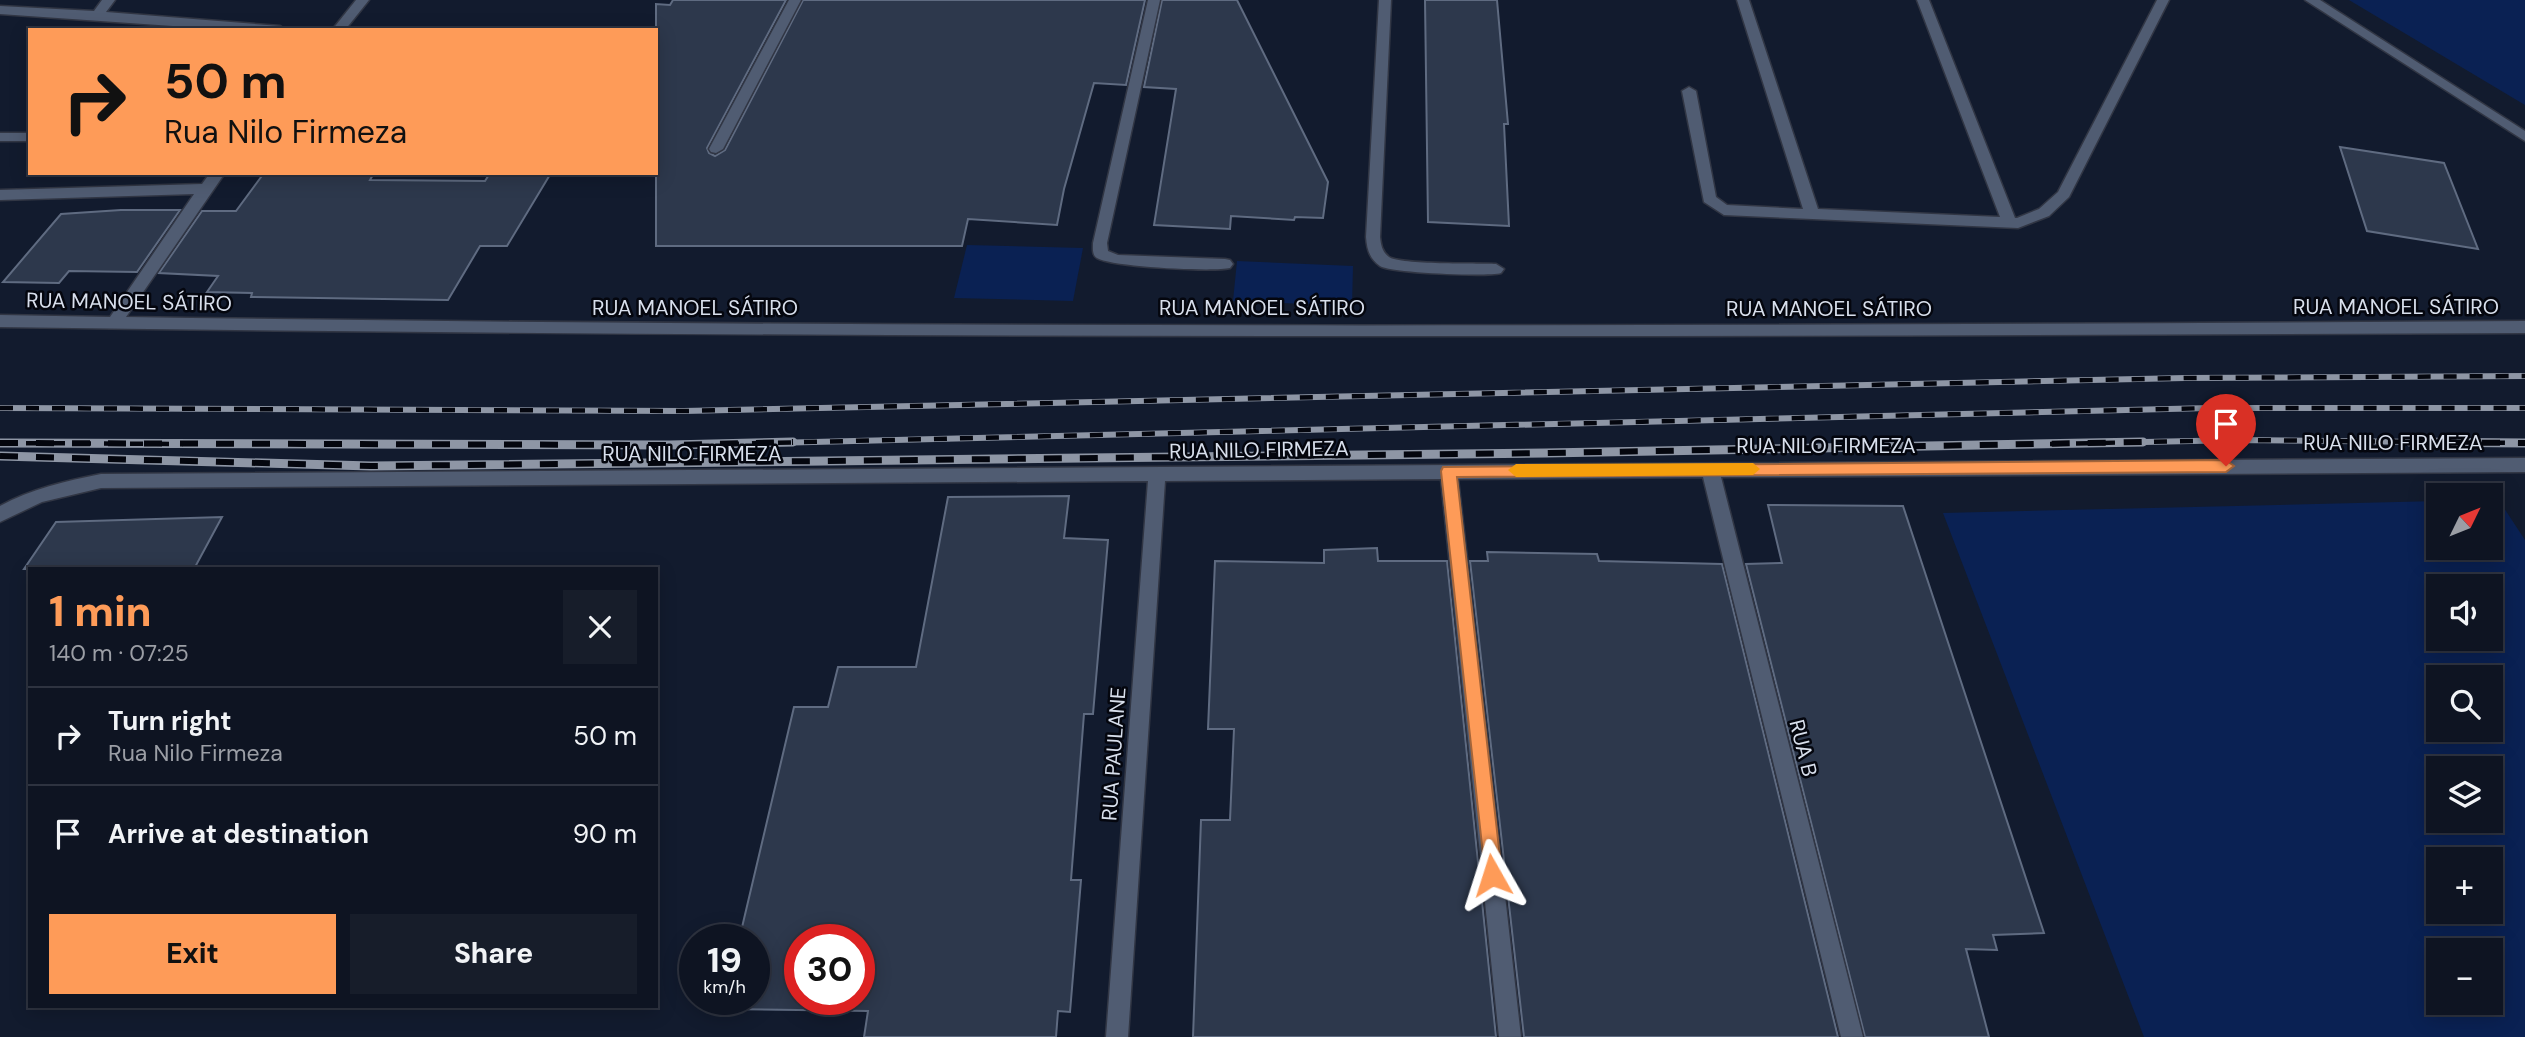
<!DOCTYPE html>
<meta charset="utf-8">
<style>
body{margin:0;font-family:"DM Sans",sans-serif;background:#171d2a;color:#f1f3f6;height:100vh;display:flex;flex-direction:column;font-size:26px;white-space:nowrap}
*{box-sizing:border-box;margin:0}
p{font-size:23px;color:#9b9ea5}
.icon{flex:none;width:38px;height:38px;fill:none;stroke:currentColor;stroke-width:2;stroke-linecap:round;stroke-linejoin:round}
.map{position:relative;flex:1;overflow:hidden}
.drawer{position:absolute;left:28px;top:567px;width:630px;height:441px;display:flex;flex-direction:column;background:#0e1422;border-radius:0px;box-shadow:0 4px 18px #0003,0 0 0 2px #2e3340}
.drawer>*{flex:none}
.banner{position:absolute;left:28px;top:28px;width:630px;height:147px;border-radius:0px;box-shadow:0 4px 18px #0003,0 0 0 2px #2e3340;background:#fe9b58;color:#111;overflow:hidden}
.needle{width:46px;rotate:47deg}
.fabs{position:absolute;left:2426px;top:483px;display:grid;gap:14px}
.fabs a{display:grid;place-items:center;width:77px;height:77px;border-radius:0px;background:#0e1422;box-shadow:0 4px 18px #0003,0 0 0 2px #2e3340;font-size:35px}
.speed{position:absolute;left:679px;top:924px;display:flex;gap:14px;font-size:35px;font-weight:700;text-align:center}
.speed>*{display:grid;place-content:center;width:91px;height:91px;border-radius:50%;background:#0e1422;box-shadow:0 4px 18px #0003,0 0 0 2px #2e3340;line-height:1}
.speed small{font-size:18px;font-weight:400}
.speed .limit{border:10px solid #d22;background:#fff;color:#111}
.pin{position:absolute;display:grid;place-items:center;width:60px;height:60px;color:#fff;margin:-72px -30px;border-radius:50% 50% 50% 0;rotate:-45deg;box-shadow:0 0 7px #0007}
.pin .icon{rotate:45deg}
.me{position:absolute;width:77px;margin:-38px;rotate:354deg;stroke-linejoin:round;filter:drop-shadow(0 0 5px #0008)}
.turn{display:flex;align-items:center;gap:24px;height:147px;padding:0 21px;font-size:32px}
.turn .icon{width:91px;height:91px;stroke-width:2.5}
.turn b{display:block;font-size:49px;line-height:60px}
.round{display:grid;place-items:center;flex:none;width:74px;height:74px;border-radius:0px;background:#171d2a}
.summary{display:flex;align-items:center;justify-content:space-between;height:119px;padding:0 21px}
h1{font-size:42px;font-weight:800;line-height:52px;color:#fe9b58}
.button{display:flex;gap:14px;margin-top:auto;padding:14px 21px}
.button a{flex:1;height:80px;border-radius:0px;background:#fe9b58;color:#111;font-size:28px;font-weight:800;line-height:80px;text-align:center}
.button a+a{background:#171d2a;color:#f1f3f6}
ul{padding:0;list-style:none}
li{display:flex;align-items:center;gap:21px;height:98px;padding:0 21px;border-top:2px solid #2e3340}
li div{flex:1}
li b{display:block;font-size:26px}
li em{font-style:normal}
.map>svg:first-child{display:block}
.green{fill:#0a2153;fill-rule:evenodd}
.building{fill:#2d384c;stroke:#5f6b81;stroke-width:2;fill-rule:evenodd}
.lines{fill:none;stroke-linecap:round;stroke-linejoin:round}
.lane-casing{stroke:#313644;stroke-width:3}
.street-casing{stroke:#313644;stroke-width:3}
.lane{fill:#505c72;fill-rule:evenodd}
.street{fill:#505c72;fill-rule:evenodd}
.rail-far1-casing{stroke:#8e96a5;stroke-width:6}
.rail-casing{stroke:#8e96a5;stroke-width:9}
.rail-far1{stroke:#04060e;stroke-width:4.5;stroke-dasharray:13;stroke-linecap:butt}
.rail{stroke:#04060e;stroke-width:6;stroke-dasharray:18;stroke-linecap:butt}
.route{fill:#fe9b58;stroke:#a56539;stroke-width:2}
.slow{fill:#f59e0b}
.labels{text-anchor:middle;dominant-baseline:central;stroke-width:5;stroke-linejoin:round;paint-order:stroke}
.street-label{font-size:21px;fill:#d8dfec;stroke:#04060e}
</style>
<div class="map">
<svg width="2525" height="1037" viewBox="0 0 2525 1037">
<rect width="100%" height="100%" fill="#121b2e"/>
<g class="green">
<path d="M2349 0H2525V105Z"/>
<path d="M967 245 1083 248 1073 301 954 298Z"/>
<path d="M1237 261 1353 266 1352 306 1233 301Z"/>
<path d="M2438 501V548H2490V506L2504 508 2525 540V1037H2144L1943 513ZM2438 586H2490V639H2438ZM2438 677H2490V730H2438ZM2438 768H2490V821H2438ZM2438 859H2490V912H2438ZM2438 950H2490V1003H2438Z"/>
</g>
<g class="building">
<path d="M673 0H786L707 148 709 153 715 156 725 150 803 0H1145L1126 85 1094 83 1064 189 1057 225 968 219 962 246H656V4L670 5Z"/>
<path d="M1162 0H1237L1328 182 1323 218 1295 217 1294 220 1231 216 1230 229 1154 225 1176 89 1144 87Z"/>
<path d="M1425 0H1497L1508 124H1504L1509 226 1428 222Z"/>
<path d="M2340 147 2444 163 2478 249 2367 231Z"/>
<path d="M264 173H374L370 180 485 181 490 173H551L507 246H480L448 300 251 297 252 293 207 292 218 276 159 273 202 211H236Z"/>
<path d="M121 210H180L137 272 69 271 59 283 3 282 61 214Z"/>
<path d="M1069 496 1064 538 1108 540 1093 714H1084L1071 880H1081L1070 1012 1058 1011 1056 1037H864L868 1011 723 1009 725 999H754V940H739L794 707H828L838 667H916L948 497ZM800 940H859V999H800Z"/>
<path d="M1768 505 1903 506 2044 933 1993 935 1997 950 1966 949 1989 1037H1865L1746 564 1782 563Z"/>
<path d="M222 517 194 569H24L56 522Z"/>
<path d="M1377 548 1378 561H1447L1496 1037H1193L1201 820H1230L1234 729H1208L1215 561 1324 563V550Z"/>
<path d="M1487 552 1597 554 1599 561 1722 564 1838 1037H1524L1470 561H1488Z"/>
</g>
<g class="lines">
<g class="lane-casing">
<g id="lane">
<path d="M102 0H115L106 12 280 26 286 30H230L0 14V6L94 11Z"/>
<path d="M789 0H801L723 149 716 153 711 152 709 149Z"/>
<path d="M1148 0H1160L1107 243 1108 251 1118 255 1225 259 1230 260 1233 264 1230 268C1214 272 1111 267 1097 258 1092 255 1093 249 1093 243Z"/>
<path d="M1379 0H1391L1380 237C1381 245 1382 252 1389 257 1401 265 1477 263 1496 264L1504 269 1501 273C1488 277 1390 273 1380 266 1369 258 1367 249 1366 237Z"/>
<rect x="0" y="133" width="30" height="8"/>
</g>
</g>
<g class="street-casing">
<g id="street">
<path d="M356 0H369L345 30H332Z"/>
<path d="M1737 0H1749L1818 209 2000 217 1917 0H1929L2015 218H2017L2039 209 2058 192 2157 0H2169L2069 197 2049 216 2018 228 1724 215 1704 202 1682 91 1689 87 1696 91 1716 197 1727 205 1803 209Z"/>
<path d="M2305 0H2320L2525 131V141Z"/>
<path d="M210 173H225L126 317C926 329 1725 326 2525 321V333C1683 337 842 339 0 327V315L110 317 194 194 0 200V190L202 184Z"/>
<path d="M2525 458V472L1721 477 1863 1037H1841L1703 477 1458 479 1521 1037H1499L1441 479 1165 481 1128 1037H1106L1148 481 101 488 42 502 0 522V506C31 489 66 481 101 474Z"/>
</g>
</g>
<use href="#lane" class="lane"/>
<use href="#street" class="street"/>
<g class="rail-far1-casing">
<g id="rail-far1">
<path d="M0 408 684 411 2185 378 2525 376"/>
<path d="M0 443 183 444"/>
<path d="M726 444 2210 408H2525"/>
<path d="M2050 444 2239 440 2525 443"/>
</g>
</g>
<g class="rail-casing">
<g id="rail">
<path d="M2410 442 2525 443"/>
<path d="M0 443 670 445 793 442"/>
<path d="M0 456 371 466 1546 453 2143 442"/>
</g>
</g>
<use href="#rail-far1" class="rail-far1"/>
<use href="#rail" class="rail"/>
</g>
<path class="route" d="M2226 460 2234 466 2226 472 1457 477 1502 875 1499 882 1492 884 1486 882 1441 471 1443 467Z"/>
<path class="slow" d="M1753 463 1760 469 1753 475 1516 477 1508 470 1516 464Z"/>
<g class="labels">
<g class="street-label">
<text transform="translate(129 302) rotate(1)">RUA MANOEL SÁTIRO</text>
<text x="2396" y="307">RUA MANOEL SÁTIRO</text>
<text x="695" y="308">RUA MANOEL SÁTIRO</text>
<text x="1262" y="308">RUA MANOEL SÁTIRO</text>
<text x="1829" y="309">RUA MANOEL SÁTIRO</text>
<text x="2393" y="443">RUA NILO FIRMEZA</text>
<text x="1826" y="446">RUA NILO FIRMEZA</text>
<text transform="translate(1259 450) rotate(-1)">RUA NILO FIRMEZA</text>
<text x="692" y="454">RUA NILO FIRMEZA</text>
<text transform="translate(1803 748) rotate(76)">RUA B</text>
<text transform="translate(1114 754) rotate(-86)">RUA PAULANE</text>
</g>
</g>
</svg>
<div class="fabs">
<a><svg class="needle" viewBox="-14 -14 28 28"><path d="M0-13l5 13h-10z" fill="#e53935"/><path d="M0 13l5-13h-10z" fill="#9b9ea5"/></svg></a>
<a><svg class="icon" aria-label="sound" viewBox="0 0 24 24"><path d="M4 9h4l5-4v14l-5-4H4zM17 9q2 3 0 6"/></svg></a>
<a><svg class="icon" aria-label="search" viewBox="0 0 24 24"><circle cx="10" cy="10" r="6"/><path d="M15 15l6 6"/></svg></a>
<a><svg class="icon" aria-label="layers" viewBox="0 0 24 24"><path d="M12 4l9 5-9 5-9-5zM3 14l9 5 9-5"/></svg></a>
<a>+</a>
<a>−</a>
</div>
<div class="speed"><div>19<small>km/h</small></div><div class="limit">30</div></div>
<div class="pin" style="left:2226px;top:466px;background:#d93025"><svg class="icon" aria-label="arrive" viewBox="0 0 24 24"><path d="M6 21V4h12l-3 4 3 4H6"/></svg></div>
<svg class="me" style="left:1492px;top:875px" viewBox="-20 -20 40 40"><path d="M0-17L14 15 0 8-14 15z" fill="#fe9b58" stroke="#fff" stroke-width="4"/></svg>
<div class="banner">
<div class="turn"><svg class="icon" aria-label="right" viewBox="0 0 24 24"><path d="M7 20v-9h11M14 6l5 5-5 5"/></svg><div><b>50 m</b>Rua Nilo Firmeza</div></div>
</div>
<section class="drawer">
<div class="summary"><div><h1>1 min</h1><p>140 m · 07:25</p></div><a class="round"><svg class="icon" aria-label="close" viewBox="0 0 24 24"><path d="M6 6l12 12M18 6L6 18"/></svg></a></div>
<ul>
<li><svg class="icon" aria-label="right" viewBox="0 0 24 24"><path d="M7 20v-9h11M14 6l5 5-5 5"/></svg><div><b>Turn right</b><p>Rua Nilo Firmeza</p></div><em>50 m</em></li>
<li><svg class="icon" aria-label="arrive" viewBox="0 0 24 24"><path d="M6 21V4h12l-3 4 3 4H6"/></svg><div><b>Arrive at destination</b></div><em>90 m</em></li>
</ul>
<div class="button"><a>Exit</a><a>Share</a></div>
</section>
</div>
